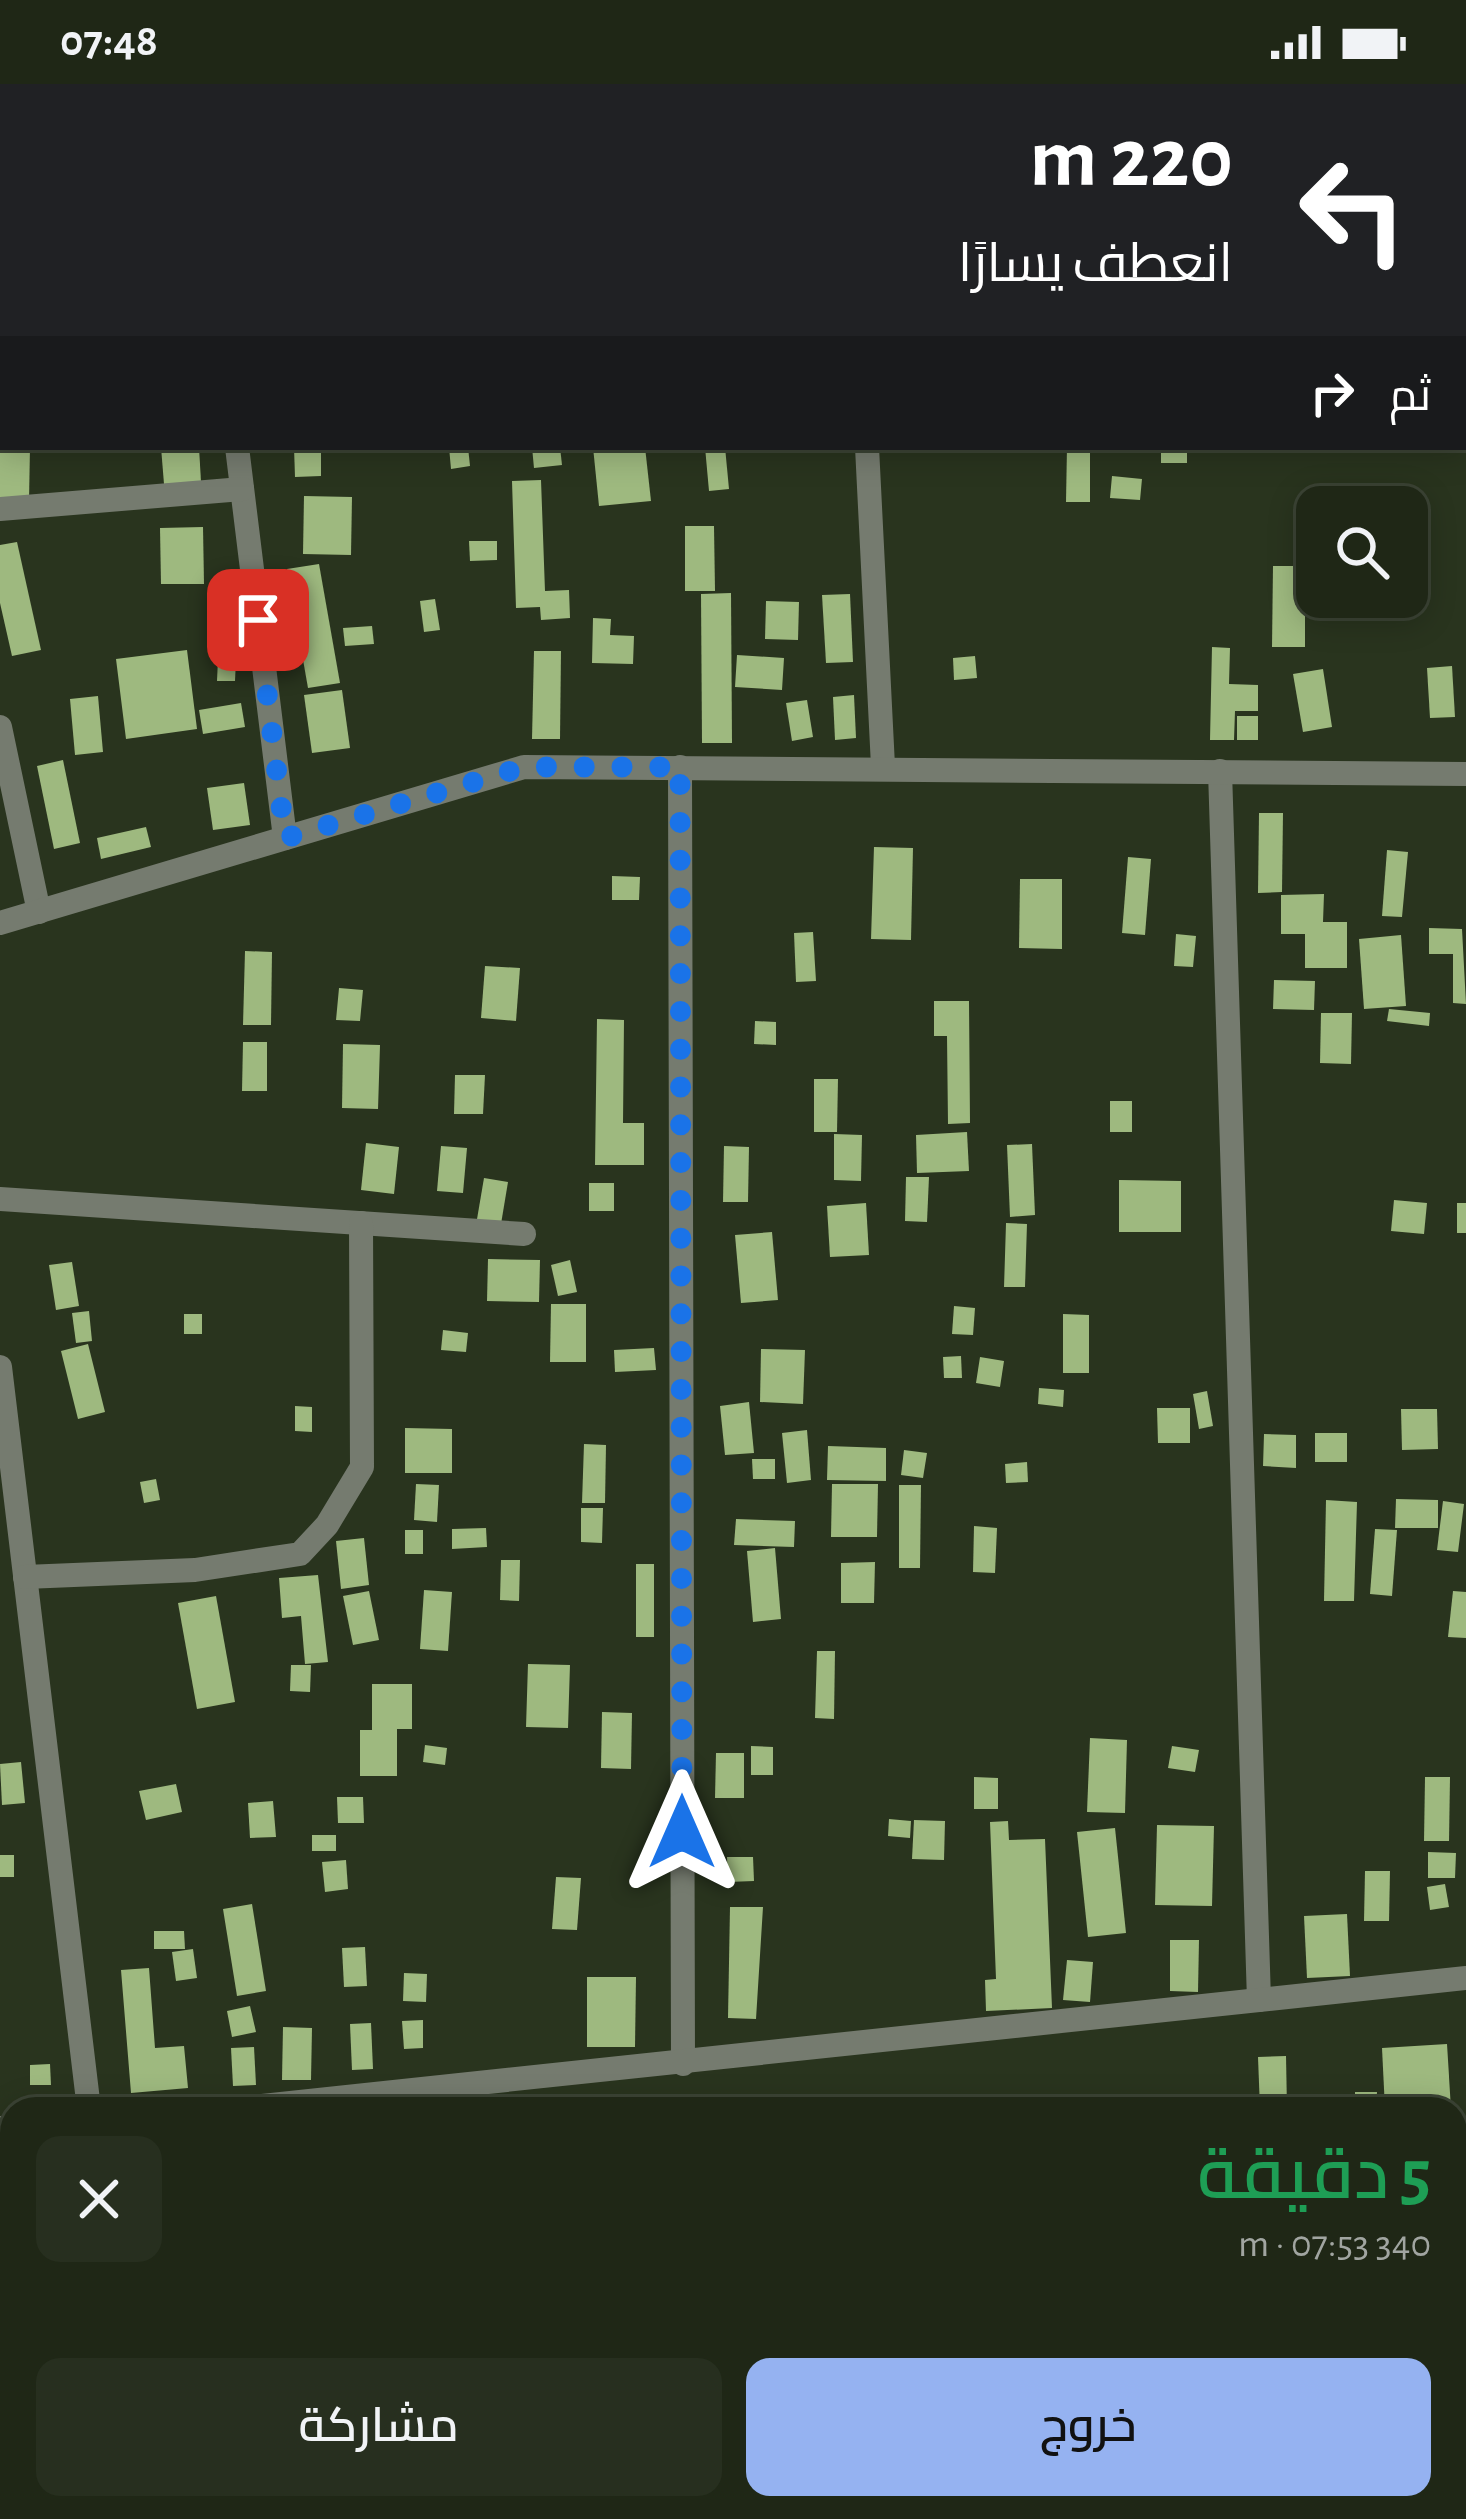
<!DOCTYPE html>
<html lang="ar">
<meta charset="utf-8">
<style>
body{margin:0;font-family:"Alegreya Sans",Cairo,sans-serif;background:#272f1f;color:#f1f3f6;direction:rtl;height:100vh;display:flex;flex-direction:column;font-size:45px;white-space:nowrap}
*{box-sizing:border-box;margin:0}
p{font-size:39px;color:#a1a5a1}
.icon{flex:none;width:66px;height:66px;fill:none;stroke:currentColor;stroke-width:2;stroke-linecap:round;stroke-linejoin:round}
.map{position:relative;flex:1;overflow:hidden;direction:ltr}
.panel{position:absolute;left:0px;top:2013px;width:1467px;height:423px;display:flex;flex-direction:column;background:#1f2716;border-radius:36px 36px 0 0;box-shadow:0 6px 30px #0003,0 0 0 3px #3c4435;direction:rtl}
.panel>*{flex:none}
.top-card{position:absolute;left:0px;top:0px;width:1467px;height:366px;box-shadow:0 6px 30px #0003,0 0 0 3px #3c4435;direction:rtl;background:#202124;color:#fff;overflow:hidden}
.controls{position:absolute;left:1296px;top:402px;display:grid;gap:24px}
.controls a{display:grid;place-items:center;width:132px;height:132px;border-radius:24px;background:#1f2716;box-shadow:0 6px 30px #0003,0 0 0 3px #3c4435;font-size:60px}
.pin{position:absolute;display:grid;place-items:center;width:102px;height:102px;color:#fff;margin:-51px;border-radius:24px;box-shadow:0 6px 18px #0006}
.me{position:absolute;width:132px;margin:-66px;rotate:0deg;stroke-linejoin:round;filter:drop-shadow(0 0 9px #0008)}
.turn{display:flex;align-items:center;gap:42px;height:252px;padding:0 36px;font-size:54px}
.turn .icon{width:156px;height:156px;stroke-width:2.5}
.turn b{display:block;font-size:84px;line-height:102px}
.then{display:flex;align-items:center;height:114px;padding:0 36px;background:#0003;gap:24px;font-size:45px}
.round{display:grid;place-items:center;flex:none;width:126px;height:126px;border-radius:24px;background:#272f1f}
.head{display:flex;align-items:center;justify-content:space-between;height:204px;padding:0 36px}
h1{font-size:72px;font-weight:600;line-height:90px;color:#1e9e55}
.action{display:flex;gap:24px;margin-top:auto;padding:24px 36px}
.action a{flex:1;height:138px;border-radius:24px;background:#95b2f1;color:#111;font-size:48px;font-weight:600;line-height:138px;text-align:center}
.action a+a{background:#272f1f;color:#f1f3f6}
.status{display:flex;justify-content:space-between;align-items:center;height:84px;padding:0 60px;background:#1f2716;direction:ltr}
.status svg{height:33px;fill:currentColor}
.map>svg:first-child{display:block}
.building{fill:#9eb97f}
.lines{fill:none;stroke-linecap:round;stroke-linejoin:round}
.minor{stroke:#757b6f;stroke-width:24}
.tertiary{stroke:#757b6f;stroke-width:24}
.route{stroke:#1a73e8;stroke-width:21;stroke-dasharray:0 37.8}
</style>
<div class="status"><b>07:48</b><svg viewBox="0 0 49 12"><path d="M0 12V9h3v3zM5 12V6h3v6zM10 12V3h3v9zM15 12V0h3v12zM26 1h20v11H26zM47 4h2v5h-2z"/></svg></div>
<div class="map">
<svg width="1466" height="2435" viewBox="0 0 1466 2435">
<rect width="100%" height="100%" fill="#29341e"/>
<g class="building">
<path d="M0 363H30L29 417 0 416Z"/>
<path d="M161 363H199L201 398 164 400Z"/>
<path d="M294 363H321V392L295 393Z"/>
<path d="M449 363H468L470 382 451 385Z"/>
<path d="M532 363H560L562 381 534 384Z"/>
<path d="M593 363H645L651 417 599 422Z"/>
<path d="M705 363H725L729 405 709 407Z"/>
<path d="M1067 363H1090V418H1066Z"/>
<rect x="1161" y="363" width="26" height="16"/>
<path d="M1112 392 1142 395 1140 416 1110 414Z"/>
<path d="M541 396 545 507 569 506 570 534 541 536 540 523 516 524 512 397Z"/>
<path d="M304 412 352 413 351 471 303 470Z"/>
<path d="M1392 413H1413L1412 482 1407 481V423H1392Z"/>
<path d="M685 442H714L715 507H685Z"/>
<path d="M203 443 204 500H161L160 444Z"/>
<path d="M469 457H497V476L470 477Z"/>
<path d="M17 458 41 566 12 572 0 519V461Z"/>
<path d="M319 480 340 599 308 604 287 485Z"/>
<path d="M1273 482H1305V563H1272Z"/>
<path d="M731 509 732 659H702L701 510Z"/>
<path d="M850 510 853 578 826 579 822 511Z"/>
<path d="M435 515 440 546 424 548 420 517Z"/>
<path d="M766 517 799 518 798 556 765 555Z"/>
<path d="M593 534 611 535 610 551 634 552 633 580 592 579Z"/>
<path d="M372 542 374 560 345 562 343 544Z"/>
<path d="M1212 563 1230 564 1229 600 1258 601V627H1235L1234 656H1210Z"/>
<path d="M187 566 197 645 126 655 116 575Z"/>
<path d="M534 567H561L560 655H532Z"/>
<path d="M737 571 784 574 782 606 735 603Z"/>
<path d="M975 572 977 594 954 596 953 574Z"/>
<path d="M218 575H236L235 597H217Z"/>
<path d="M1452 582 1455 633 1430 634 1427 584Z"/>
<path d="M1323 585 1332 643 1303 648 1293 590Z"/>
<path d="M342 606 350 664 312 669 304 611Z"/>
<path d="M854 611 856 654 835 656 833 613Z"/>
<path d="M98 612 103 668 75 671 70 615Z"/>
<path d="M807 616 813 653 792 657 786 619Z"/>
<path d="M241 619 245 643 203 650 199 626Z"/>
<rect x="1237" y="632" width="21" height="24"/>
<path d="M63 676 80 759 54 765 37 682Z"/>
<path d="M244 699 250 741 213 746 207 704Z"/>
<path d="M1259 729H1283L1282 808 1258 809Z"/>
<path d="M146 743 151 763 101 775 97 754Z"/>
<path d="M874 763 913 764 911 856 871 855Z"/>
<path d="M1387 766 1408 768 1402 833 1382 832Z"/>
<path d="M1128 773 1151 775 1145 851 1122 849Z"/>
<path d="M612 792 640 793 639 816H612Z"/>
<path d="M1020 795H1062V865L1019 864Z"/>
<path d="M1324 810 1323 838H1347V884H1305V850H1281V811Z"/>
<path d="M1429 844 1462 845 1466 920 1453 919V870H1429Z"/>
<path d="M813 848 816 897 796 898 794 849Z"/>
<path d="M1176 850 1196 852 1193 883 1174 882Z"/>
<path d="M1401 851 1406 922 1364 925 1359 855Z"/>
<path d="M245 867 272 868 271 941H243Z"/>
<path d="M485 882 520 884 516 937 481 934Z"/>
<path d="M1274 896 1315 897 1314 926 1273 925Z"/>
<path d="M339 904 363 906 360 937 336 936Z"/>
<path d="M934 917H969L970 1039 948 1040 947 952H934Z"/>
<path d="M1389 925 1430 929 1429 942 1387 937Z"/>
<path d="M1321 929H1352L1351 980 1320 979Z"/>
<path d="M597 935 624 936 623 1039H644V1081H595Z"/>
<path d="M755 937 776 938V961L754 960Z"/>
<path d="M243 958H267V1007H242Z"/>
<path d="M343 960 380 961 378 1025 342 1024Z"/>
<path d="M455 991H485L483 1030H454Z"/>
<path d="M814 995H838L837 1048H814Z"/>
<rect x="1110" y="1017" width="22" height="31"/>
<path d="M967 1048 969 1087 917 1089 916 1051Z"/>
<path d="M834 1050 862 1051 861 1097 834 1096Z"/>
<path d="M366 1059 399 1063 394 1110 361 1106Z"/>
<path d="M1032 1060 1035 1131 1010 1133 1007 1061Z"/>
<path d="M441 1062 467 1064 463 1109 437 1107Z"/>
<path d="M724 1062 749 1063 748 1118H723Z"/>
<path d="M906 1093H929L927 1138 905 1137Z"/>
<path d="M484 1094 508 1098 500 1146 476 1141Z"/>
<path d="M1119 1096 1181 1097V1148H1119Z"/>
<rect x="589" y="1099" width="25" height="28"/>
<path d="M1394 1116 1427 1119 1424 1150 1391 1147Z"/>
<path d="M866 1119 869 1171 830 1173 827 1122Z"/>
<rect x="1457" y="1119" width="9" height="30"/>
<path d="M1006 1139 1027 1140 1025 1203H1004Z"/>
<path d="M772 1148 778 1216 741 1219 735 1151Z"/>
<path d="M488 1175 540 1176 539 1218 487 1217Z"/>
<path d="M570 1176 577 1208 558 1212 551 1181Z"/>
<path d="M72 1178 79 1222 56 1226 49 1181Z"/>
<path d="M551 1220H586V1278H550Z"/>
<path d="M954 1222 975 1224 973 1251 952 1250Z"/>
<path d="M89 1227 92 1257 76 1259 72 1229Z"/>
<rect x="184" y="1230" width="18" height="20"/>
<path d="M1063 1230 1089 1231V1289H1063Z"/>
<path d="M443 1246 468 1249 466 1268 441 1266Z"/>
<path d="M88 1260 105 1328 78 1335 61 1267Z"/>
<path d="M654 1264 656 1286 615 1288 614 1266Z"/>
<path d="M761 1265 805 1266 803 1320 760 1318Z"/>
<path d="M961 1272 962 1294H944L943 1273Z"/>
<path d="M980 1273 1004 1277 1000 1303 976 1299Z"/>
<path d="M1039 1304 1064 1306 1063 1323 1038 1320Z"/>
<path d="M1207 1307 1213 1342 1199 1345 1193 1310Z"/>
<path d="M749 1318 754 1369 725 1371 720 1322Z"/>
<path d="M295 1322 312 1323V1348L295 1347Z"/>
<path d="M1157 1324H1190V1359H1158Z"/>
<path d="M1401 1325H1437L1438 1365 1402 1366Z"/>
<path d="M405 1344 452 1345V1389H405Z"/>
<path d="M807 1346 811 1396 787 1399 782 1349Z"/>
<rect x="1315" y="1349" width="32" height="29"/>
<path d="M1264 1350 1296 1351V1384L1263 1382Z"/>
<path d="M584 1360 606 1361 605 1419H582Z"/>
<path d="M828 1362 886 1364V1397L827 1396Z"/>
<path d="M904 1366 927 1369 923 1394 901 1391Z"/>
<path d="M752 1375H775V1395H753Z"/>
<path d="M1027 1378 1028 1398 1006 1399 1005 1380Z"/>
<path d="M156 1395 160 1416 144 1419 140 1398Z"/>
<path d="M416 1400 439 1401 437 1438 414 1436Z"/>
<path d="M832 1400H878L877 1453H831Z"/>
<path d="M899 1401H921L920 1484H899Z"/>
<path d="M1396 1415 1438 1416V1444H1395Z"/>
<path d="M1326 1416 1357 1418 1354 1517H1324Z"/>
<path d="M1443 1417 1464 1420 1458 1468 1437 1466Z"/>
<path d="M581 1424H603L602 1459 581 1458Z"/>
<path d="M736 1435 795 1437 794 1463 734 1461Z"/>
<path d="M974 1442 997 1444 995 1489 973 1488Z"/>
<path d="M486 1444 487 1463 452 1465V1445Z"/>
<path d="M1375 1445 1397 1446 1392 1512 1370 1510Z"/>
<rect x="405" y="1446" width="18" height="24"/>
<path d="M364 1454 369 1501 341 1505 336 1457Z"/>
<path d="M775 1464 781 1535 753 1538 747 1467Z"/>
<path d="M501 1476H520L519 1517 500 1516Z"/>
<path d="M875 1478 874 1519H841V1479Z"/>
<rect x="636" y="1480" width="18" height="73"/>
<path d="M318 1491 328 1578 305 1580 301 1532 282 1534 279 1494Z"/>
<path d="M424 1506 452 1508 448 1567 420 1565Z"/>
<path d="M369 1507 379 1556 353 1561 343 1512Z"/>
<path d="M1453 1507 1466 1508V1554L1448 1553Z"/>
<path d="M216 1512 235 1618 197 1625 178 1519Z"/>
<path d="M817 1567H835L834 1635 815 1634Z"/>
<path d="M528 1580 570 1581 568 1644 526 1643Z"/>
<path d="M291 1581H311L310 1608 290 1607Z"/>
<path d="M372 1600H412V1645H397V1692H360V1646H372Z"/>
<path d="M602 1628 632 1629 631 1685 601 1684Z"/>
<path d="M1090 1654 1127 1656 1125 1729 1087 1728Z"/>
<path d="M425 1661 447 1664 445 1681 423 1678Z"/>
<path d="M751 1662 773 1663V1691H751Z"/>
<path d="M1172 1662 1199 1666 1195 1688 1168 1684Z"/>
<path d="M716 1669H744V1714H715Z"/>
<path d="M21 1678 25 1719 2 1721 0 1680Z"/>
<path d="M974 1693 998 1694V1725H974Z"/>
<path d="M1425 1693H1450L1449 1757H1424Z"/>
<path d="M176 1700 182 1728 146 1736 139 1707Z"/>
<path d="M337 1713H363L364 1739H338Z"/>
<path d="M273 1717 276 1753 250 1754 248 1719Z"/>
<path d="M889 1735 911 1737 910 1754 888 1752Z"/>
<path d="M914 1736 945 1737 944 1776 912 1775Z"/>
<path d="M1008 1737 1009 1756 1045 1755 1052 1924 986 1927 985 1896 996 1895 990 1738Z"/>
<path d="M1157 1741 1214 1742 1212 1822 1155 1821Z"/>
<path d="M1115 1744 1126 1849 1088 1853 1077 1748Z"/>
<rect x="312" y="1751" width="24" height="16"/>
<path d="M1428 1768 1456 1769 1455 1794H1428Z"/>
<rect x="0" y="1771" width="14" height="22"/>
<path d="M727 1773H753L754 1797 728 1798Z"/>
<path d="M346 1776 348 1805 325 1808 322 1778Z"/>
<path d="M1365 1787H1390L1389 1837H1364Z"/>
<path d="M556 1793 581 1794 577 1846 552 1845Z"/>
<path d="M1445 1800 1449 1823 1430 1826 1427 1803Z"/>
<path d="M252 1820 266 1907 237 1912 223 1825Z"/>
<path d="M730 1823H763L756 1935 728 1934Z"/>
<path d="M1347 1830 1350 1892 1307 1894 1304 1832Z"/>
<path d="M154 1847H184L185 1865H154Z"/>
<path d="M1170 1856H1199L1198 1908 1170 1907Z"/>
<path d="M365 1863 367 1902 344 1903 342 1864Z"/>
<path d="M193 1865 197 1894 176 1897 172 1868Z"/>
<path d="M1067 1876 1093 1878 1090 1918 1063 1916Z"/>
<path d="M149 1884 155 1964 184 1962 188 2004 131 2009 121 1886Z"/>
<path d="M404 1889 427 1890 426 1918 403 1917Z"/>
<path d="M587 1893H636L635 1963H587Z"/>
<path d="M250 1922 256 1948 232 1953 227 1927Z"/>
<path d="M423 1936V1964L404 1965 402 1937Z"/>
<path d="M371 1939 373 1985 352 1986 350 1940Z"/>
<path d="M283 1943 312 1944 311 1996H282Z"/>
<path d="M1447 1960 1451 2025H1385L1382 1964Z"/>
<path d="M254 1963 256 2001 233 2002 231 1964Z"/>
<path d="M1286 1972 1287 2025H1260L1258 1973Z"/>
<path d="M50 1980 51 2001H30V1981Z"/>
<path d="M1355 2008H1377L1376 2025H1355Z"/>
<path d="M883 2015 884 2025H837V2018Z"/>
<path d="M1455 2182H1466V2236L1455 2237Z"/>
<path d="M0 2377 10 2415 0 2417Z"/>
<path d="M817 2424H840V2435H818Z"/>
<path d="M1037 2424H1088V2430L1037 2431Z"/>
<rect x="1259" y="2424" width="25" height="11"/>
<rect x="1387" y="2424" width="27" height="11"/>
</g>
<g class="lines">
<g class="minor">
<path d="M193 0V3"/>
<path d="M848 0V3"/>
<path d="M76 3 110 0"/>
<path d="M0 10 3 9"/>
<path d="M237 363 285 754"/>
<path d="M867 363 883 682"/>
<path d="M0 425 242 405"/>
<path d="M0 643 39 828"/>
<path d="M680 683 683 1980"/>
<path d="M1220 687 1259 1916"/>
<path d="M0 839 524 683 1466 690"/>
<path d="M0 1115 524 1150"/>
<path d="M0 1283 89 2025"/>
<path d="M25 1493 195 1486 300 1470 327 1441 362 1383 361 1139"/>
<path d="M148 2435 149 2424"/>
</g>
<g class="tertiary">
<path d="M233 2025 1466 1894"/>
<path d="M0 2044H12"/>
</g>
</g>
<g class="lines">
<path class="route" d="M258 536 285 754 524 683H680L682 1748"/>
</g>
</svg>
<div class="controls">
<a><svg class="icon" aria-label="search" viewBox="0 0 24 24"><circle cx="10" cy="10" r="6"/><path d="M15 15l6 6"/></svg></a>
</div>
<div class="pin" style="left:258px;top:536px;background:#d93025"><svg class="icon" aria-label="arrive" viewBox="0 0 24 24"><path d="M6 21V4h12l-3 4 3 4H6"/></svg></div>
<svg class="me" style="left:682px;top:1748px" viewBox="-20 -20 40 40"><path d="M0-17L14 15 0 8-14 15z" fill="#1a73e8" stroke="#fff" stroke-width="4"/></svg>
<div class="top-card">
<div class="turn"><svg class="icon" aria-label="left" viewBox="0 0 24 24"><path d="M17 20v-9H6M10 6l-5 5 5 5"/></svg><div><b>220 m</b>انعطف يسارًا</div></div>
<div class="then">ثم<svg class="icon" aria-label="right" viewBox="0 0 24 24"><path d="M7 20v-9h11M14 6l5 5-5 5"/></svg></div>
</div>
<section class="panel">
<div class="head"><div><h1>5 دقيقة</h1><p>340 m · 07:53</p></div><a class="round"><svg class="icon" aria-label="close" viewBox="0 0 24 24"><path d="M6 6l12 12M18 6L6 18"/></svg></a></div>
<div class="action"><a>خروج</a><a>مشاركة</a></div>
</section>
</div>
